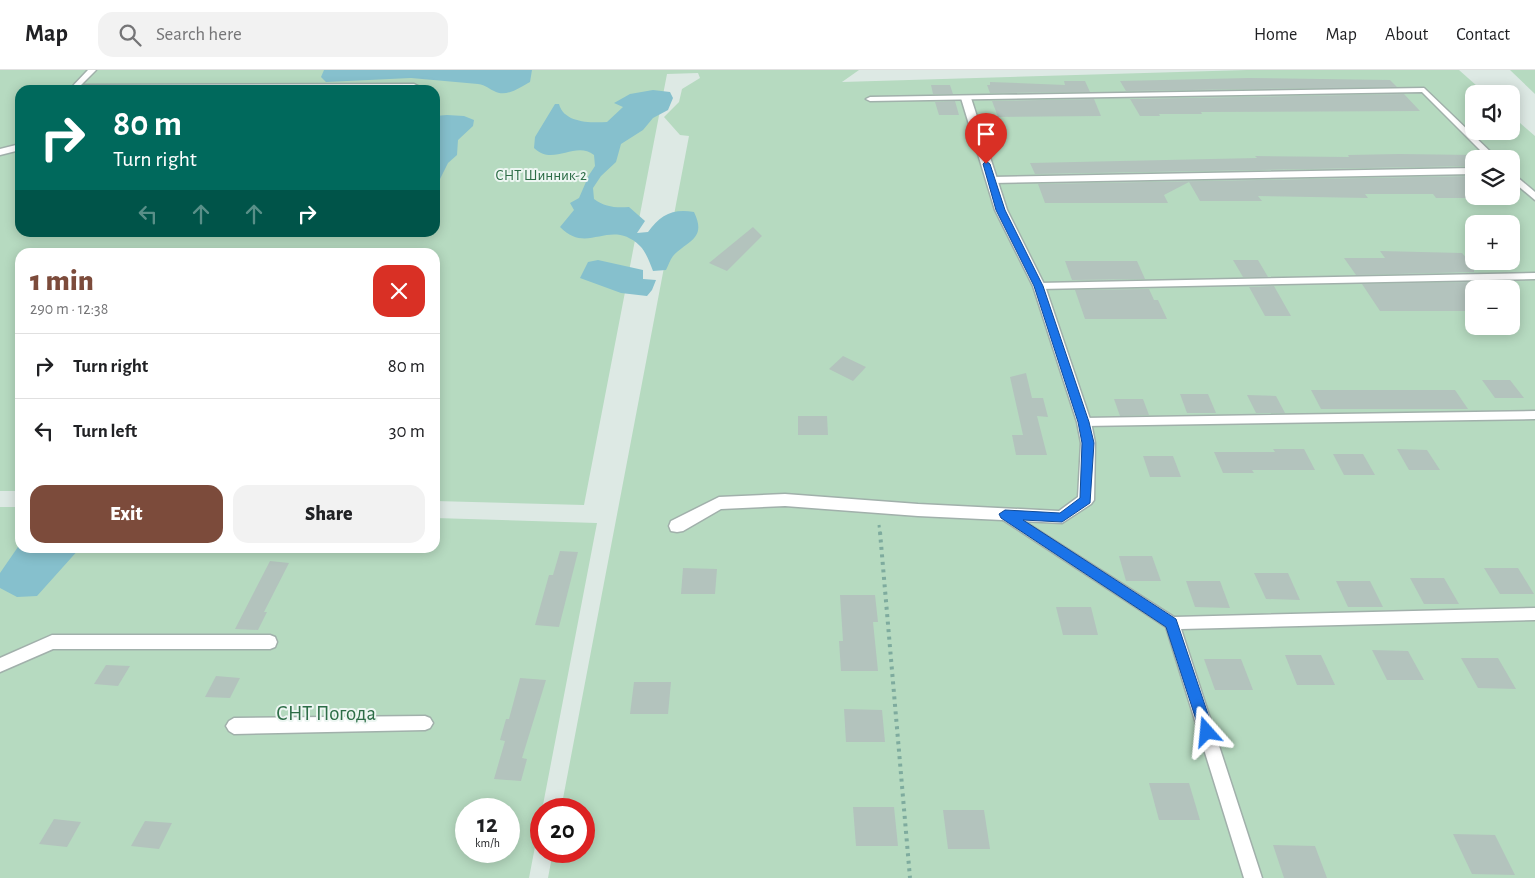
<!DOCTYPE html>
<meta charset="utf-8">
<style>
body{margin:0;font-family:"Alegreya Sans",sans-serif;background:#f2f2f2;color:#202124;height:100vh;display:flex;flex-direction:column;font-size:19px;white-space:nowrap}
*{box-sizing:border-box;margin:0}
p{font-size:16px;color:#757577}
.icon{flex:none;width:28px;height:28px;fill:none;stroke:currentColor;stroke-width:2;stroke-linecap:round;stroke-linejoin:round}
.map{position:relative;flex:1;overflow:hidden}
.side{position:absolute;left:15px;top:178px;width:425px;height:305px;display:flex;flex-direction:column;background:#fff;border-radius:15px;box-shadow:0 2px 12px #0003}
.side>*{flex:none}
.banner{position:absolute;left:15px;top:15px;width:425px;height:152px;border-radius:15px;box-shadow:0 2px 12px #0003;background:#00695c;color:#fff;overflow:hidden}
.fabs{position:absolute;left:1465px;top:15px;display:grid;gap:10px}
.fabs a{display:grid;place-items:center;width:55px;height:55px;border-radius:10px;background:#fff;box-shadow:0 2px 12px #0003;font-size:25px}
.speed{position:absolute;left:455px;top:728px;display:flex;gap:10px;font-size:25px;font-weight:700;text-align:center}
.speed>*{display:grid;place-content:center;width:65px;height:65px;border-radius:50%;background:#fff;box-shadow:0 2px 12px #0003;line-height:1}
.speed small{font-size:12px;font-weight:400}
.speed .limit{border:8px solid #d22;background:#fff;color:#111}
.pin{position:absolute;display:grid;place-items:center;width:42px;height:42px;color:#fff;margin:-51px -21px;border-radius:50% 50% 50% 0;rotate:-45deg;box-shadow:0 0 5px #0007}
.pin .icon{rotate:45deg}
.me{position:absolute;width:55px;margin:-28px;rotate:342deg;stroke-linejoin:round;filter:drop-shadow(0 0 4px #0008)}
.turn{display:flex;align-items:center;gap:18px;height:105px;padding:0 15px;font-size:22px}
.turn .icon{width:65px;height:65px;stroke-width:2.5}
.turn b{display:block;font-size:35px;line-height:42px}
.lanes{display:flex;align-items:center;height:48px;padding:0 15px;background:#0003;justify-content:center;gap:25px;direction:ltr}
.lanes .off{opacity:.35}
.round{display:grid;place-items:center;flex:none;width:52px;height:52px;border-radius:15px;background:#f2f2f2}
.overview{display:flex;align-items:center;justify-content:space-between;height:85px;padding:0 15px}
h1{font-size:30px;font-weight:800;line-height:38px;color:#7c4b3b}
.action{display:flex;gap:10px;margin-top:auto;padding:10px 15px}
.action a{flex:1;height:58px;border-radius:15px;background:#7c4b3b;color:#fff;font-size:20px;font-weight:800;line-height:58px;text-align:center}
.action a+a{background:#f2f2f2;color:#202124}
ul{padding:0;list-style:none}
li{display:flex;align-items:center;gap:15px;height:65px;padding:0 15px;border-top:1px solid #e0e0e0}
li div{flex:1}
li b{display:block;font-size:19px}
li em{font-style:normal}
header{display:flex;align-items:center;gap:30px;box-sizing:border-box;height:70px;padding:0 25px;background:#fff;border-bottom:1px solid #e0e0e0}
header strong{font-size:24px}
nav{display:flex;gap:28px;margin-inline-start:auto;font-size:18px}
.search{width:350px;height:45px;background:#f2f2f2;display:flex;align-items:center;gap:12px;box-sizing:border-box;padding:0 18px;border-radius:15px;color:#757577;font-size:19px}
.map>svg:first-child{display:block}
.green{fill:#b6dac0;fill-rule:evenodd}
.water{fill:#86c0cd}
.building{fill:#b3c3bd}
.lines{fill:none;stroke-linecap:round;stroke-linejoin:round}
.service-casing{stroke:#a1b0ab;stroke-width:3}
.minor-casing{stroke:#a1b0ab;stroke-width:3}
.path-far1{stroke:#7eab9e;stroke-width:3;stroke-dasharray:2.5 4;stroke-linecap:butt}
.path{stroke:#7eab9e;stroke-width:4;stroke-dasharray:3 4.5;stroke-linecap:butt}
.service{fill:#fff;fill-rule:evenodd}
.minor{fill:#fff;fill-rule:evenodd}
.route{fill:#1a73e8;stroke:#114b97}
.labels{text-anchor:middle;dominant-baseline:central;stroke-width:4;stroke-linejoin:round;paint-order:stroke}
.far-park-label{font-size:15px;fill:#2c6c46;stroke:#edf6f2}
.near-park-label{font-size:21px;fill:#2c6c46;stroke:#edf6f2}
</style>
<header>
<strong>Map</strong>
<div class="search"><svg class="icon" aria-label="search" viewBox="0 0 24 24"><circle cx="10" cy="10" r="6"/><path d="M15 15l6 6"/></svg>Search here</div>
<nav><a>Home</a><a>Map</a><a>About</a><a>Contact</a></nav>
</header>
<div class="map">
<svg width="1535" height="808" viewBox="0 0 1535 808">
<rect width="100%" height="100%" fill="#dde9e4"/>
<g class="green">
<path d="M0 0H859L842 12 1247 0H1459L1486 24H1474V61H1511V45L1535 66V808H548L553 781H584V739H561L689 66 680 65 664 47 679 32 682 19 700 8 698 3 667 4 584 435 435 431V182H20V421H0ZM20 20H435V162H20ZM1474 89H1511V126H1474ZM1474 154H1511V191H1474ZM1474 219H1511V256H1474Z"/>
<path d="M1510 0H1535V24Z"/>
<path d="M0 437H20V478H435V448L597 453 529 808H0ZM466 739H509V781H466Z"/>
</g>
<g class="water">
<path d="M324 0H532L530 12C521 17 507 27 496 22 489 19 486 15 478 14L411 8 326 12 321 7Z"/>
<path d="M653 20 670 22 673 28 668 40 653 48 643 60 621 74 616 92 601 106 593 118 594 129C605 137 615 138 629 137L645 151 637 163 648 162C660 145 673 138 694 142 707 169 688 170 673 186 670 190 668 196 666 200L653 201C650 193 646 182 640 176 610 147 588 186 560 157L574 140 570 133 579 128 589 105 595 96 594 85C575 70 553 97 534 78L535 67 555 34H559C564 53 590 53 607 52L623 37 614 33 630 24Z"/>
<path d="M447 45 464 46 474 50 473 56 458 70 457 85 448 93 435 119V46Z"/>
<path d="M598 190 643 200V209L656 210 652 220 647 226 621 223 580 208 588 192Z"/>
<path d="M20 474V478H80L37 526 17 527 0 518V503Z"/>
</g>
<g class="building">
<path d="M1249 8 1390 10 1397 17 1126 21 1120 11Z"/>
<path d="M1064 11H1085L1090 22 990 23 987 15H990V12L1065 15Z"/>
<path d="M931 15H950L953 24H933Z"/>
<path d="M1404 24 1420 41 1201 42 1202 44H1159L1160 46H1140L1130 29Z"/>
<path d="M1094 29 1101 46 998 47 992 31Z"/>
<path d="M955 31 959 45H939L935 32Z"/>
<path d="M1399 84 1474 85V96L1035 104 1030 93 1257 88 1255 86 1349 87 1348 85Z"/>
<path d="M1474 106V128H1436L1433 124H1365L1368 128 1258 126 1262 131H1200L1189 112 1164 125 1168 133H1045L1038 114Z"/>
<path d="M753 157 762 166 727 201 709 193Z"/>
<path d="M1380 181 1462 183 1469 191H1474V202L1356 205 1344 188H1385Z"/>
<path d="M1233 190H1258L1268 207H1243Z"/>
<path d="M1065 191H1137L1145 209 1072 210Z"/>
<path d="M1474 212V241H1380L1362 214Z"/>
<path d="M1274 216 1291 246H1265L1249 217Z"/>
<path d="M1149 219 1154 230H1158L1167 249H1085L1075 220Z"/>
<path d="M843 286 866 297 853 311 829 299Z"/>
<path d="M1026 303 1032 328H1043L1048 347 1037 346 1047 385H1016L1012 365H1023L1010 307Z"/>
<path d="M1482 310H1510L1524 328H1495Z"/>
<path d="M1311 320H1455L1468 339H1321Z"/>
<path d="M1180 324H1208L1216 343H1187Z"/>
<path d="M1247 325 1276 326 1285 343H1256Z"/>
<path d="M1114 329H1143L1149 345 1120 346Z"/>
<path d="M798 346H827L828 365H798Z"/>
<path d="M1273 379H1304L1315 400H1252L1254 403H1223L1214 382H1275Z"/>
<path d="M1397 379 1427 380 1440 400H1409Z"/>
<path d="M1333 384H1363L1375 405H1344Z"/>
<path d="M1143 386H1173L1181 407H1150Z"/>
<path d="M560 481 578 482 559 557 535 555 549 505H553Z"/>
<path d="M1119 486H1152L1161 511H1126Z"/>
<path d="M270 491 289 493 264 542H267L258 560 235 559Z"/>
<path d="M683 498 717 499 715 524H681Z"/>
<path d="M1484 498H1518L1534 524H1500Z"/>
<path d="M1254 503H1288L1300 530 1266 529Z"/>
<path d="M1410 508H1444L1459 534H1424Z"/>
<path d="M1186 511H1220L1230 538 1195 537Z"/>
<path d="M1336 511H1370L1383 537H1348Z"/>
<path d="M840 525H875L878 552H873L878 601H841L839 571H843Z"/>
<path d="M1056 537H1091L1098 565H1063Z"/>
<path d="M1372 580 1408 581 1424 610H1387Z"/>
<path d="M1285 585H1321L1335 615H1297Z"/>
<path d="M1461 588H1498L1516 619 1478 618Z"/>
<path d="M1204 589H1241L1253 620H1215Z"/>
<path d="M106 595 130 596 118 616 94 614Z"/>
<path d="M216 606 240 608 230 628 205 627Z"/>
<path d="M520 608 546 610 522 688 527 689 521 711 494 709 505 671 500 670 506 649H509Z"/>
<path d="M634 612H671L668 644H630Z"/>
<path d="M844 639 882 640 885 672H846Z"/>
<path d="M1149 713H1189L1200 750H1159Z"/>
<path d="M853 737H894L898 776H856Z"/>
<path d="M943 740H984L990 779H948Z"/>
<path d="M54 749 81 752 67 777 39 774Z"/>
<path d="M145 751 172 753 159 779 131 776Z"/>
<path d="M1453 764 1495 765 1515 805 1472 804Z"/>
<path d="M1273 775 1315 776 1327 808H1284Z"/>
</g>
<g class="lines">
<g class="service-casing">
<g id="service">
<path d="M88 0H96L81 15 414 14 418 16 414 18 69 20Z"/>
<path d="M1424 18 1498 89H1489L1422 22 870 31 866 29 870 27Z"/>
<path d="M20 74V80L0 85V79Z"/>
<path d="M1474 98V104L992 113 988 110 992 107Z"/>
<path d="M1511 102 1535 122V130L1511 110Z"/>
<path d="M1535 203V209L1039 219 1034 216 1039 213Z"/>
<path d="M1535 341V349L1084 356 1078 352 1084 348Z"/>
<path d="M1005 439 1174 547 1535 538V550L1181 559 1262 808H1244L1166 557 1000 448 999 444 1000 440Z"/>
<path d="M52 565H270L275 567 277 572 275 577 270 579H53L0 602V588Z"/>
<path d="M425 646 430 648 433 653 430 658 425 660 234 664 229 661 226 656 229 651 234 648Z"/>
</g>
</g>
<g class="minor-casing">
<path id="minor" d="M963 26 971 28 1007 140 1045 216 1091 352 1095 373 1094 430 1091 434 1062 453 918 446 785 436 721 439 683 461 677 462 671 461 669 456 671 451 719 427 785 424 918 434 1059 441 1078 427 1081 373 1077 352 1033 216 995 140 961 28Z"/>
</g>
<path class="path-far1" d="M879 455 880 463"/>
<path class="path" d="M880 462 910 808"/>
<use href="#service" class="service"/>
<use href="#minor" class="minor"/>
</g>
<path class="route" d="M986 91 990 94 1005 140 1043 216 1089 352 1094 373 1090 433 1062 452 1023 450 1176 549 1214 662 1212 667 1207 669 1202 667 1200 662 1166 557 1001 448 999 444 1005 440 1060 443 1080 428 1082 373 1078 352 1034 216 996 140 983 94Z"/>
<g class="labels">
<g class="far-park-label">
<text x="541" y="105">СНТ Шинник-2</text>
</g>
<g class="near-park-label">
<text x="326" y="643">СНТ Погода</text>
</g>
</g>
</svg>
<div class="fabs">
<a><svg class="icon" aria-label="sound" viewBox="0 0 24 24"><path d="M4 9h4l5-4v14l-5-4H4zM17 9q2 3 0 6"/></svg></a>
<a><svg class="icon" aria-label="layers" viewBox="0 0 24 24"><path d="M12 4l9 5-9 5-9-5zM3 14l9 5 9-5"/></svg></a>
<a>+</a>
<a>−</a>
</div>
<div class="speed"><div>12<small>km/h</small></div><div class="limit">20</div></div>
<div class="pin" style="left:986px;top:94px;background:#d93025"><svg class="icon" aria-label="arrive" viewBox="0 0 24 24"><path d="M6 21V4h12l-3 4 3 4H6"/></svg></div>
<svg class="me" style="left:1207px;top:662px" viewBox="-20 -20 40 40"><path d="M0-17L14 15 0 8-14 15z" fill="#1a73e8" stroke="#fff" stroke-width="4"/></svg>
<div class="banner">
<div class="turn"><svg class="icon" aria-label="right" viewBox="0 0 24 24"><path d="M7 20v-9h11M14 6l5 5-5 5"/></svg><div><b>80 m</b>Turn right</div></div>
<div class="lanes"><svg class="icon off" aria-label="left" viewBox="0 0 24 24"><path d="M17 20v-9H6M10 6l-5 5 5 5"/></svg><svg class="icon off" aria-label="ahead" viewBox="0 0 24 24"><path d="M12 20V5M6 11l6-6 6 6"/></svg><svg class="icon off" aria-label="ahead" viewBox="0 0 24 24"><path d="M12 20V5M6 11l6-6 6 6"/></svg><svg class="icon" aria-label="right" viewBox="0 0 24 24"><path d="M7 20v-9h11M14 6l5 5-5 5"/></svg></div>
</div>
<section class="side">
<div class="overview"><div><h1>1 min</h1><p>290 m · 12:38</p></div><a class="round" style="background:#d93025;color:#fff"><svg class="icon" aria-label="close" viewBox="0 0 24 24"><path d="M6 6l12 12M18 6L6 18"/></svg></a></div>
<ul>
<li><svg class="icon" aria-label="right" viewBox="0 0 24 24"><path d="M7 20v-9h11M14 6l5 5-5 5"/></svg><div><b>Turn right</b></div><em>80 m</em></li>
<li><svg class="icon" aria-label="left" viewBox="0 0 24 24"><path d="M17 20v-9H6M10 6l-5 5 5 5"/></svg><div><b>Turn left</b></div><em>30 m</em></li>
</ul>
<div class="action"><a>Exit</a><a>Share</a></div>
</section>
</div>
